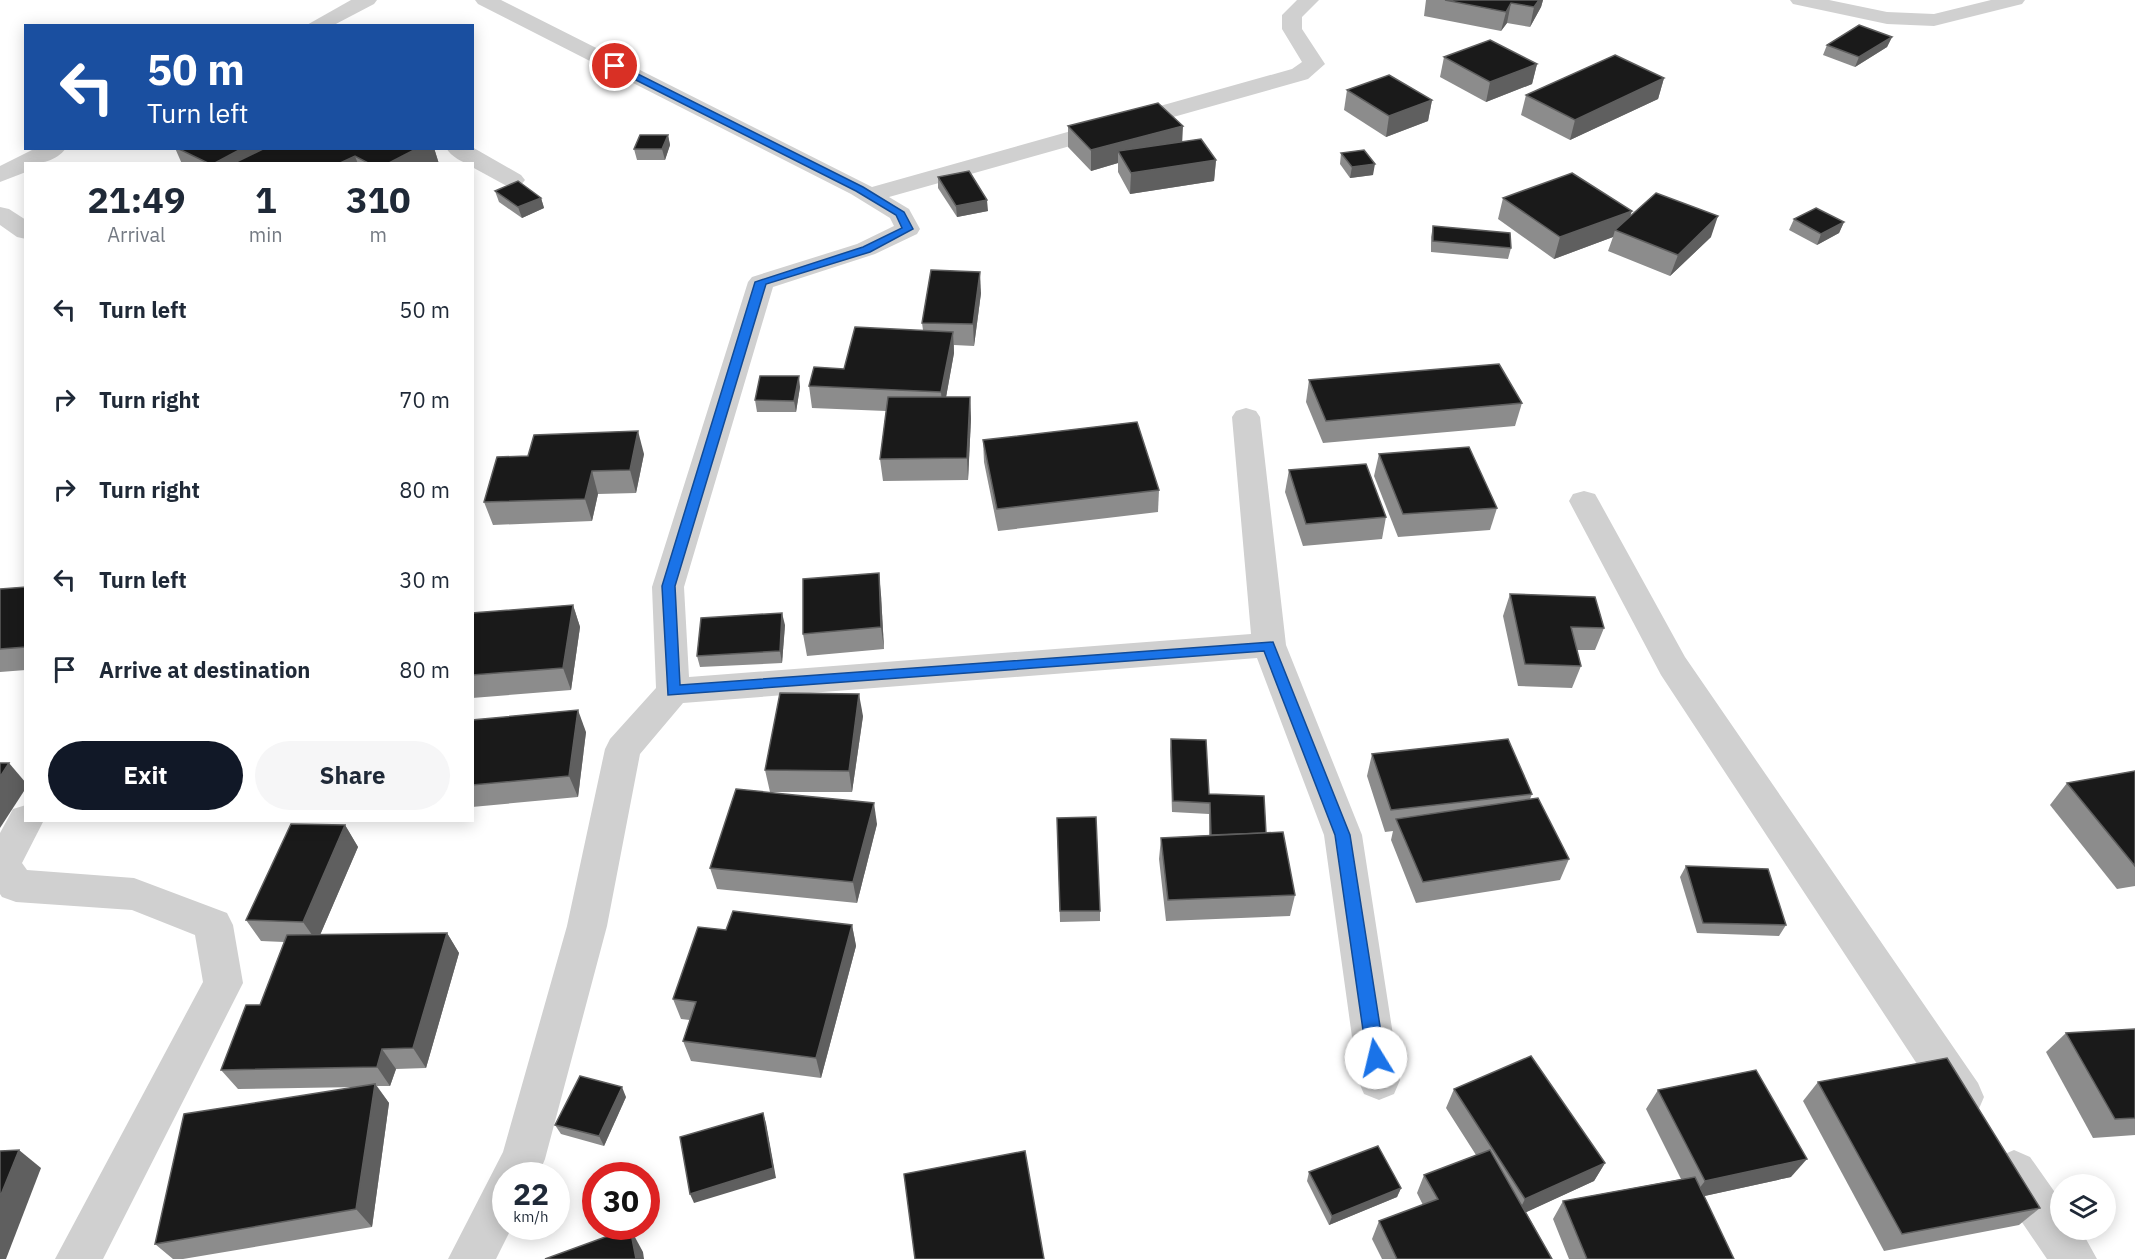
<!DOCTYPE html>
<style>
body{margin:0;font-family:"IBM Plex Sans",sans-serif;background:#f6f6f7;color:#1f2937;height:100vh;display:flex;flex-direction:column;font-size:22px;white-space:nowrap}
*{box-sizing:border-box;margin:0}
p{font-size:20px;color:#747a83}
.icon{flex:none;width:33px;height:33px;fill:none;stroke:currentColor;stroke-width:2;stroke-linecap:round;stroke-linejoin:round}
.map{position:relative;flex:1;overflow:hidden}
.details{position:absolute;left:24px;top:162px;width:450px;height:660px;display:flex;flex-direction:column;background:#fff;border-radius:0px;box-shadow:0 3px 15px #0003}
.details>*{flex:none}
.banner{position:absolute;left:24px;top:24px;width:450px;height:126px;border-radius:0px;box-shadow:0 3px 15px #0003;background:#1a4fa0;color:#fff;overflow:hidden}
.fabs{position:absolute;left:2050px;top:1174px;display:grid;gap:12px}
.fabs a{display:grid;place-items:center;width:66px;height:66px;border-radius:50%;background:#fff;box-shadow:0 3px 15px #0003;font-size:30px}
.speed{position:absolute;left:492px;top:1162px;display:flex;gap:12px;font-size:30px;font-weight:700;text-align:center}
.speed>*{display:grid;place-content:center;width:78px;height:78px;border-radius:50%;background:#fff;box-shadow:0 3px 15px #0003;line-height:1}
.speed small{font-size:15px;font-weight:400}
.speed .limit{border:9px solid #d22;background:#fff;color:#111}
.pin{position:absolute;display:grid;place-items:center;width:51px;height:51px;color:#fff;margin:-26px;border:3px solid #fff;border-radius:50%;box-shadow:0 2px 6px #0007}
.me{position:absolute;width:66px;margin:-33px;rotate:351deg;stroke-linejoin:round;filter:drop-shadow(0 0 4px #0008)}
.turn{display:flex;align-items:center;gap:21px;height:126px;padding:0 24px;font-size:27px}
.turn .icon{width:78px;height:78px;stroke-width:2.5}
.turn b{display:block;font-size:42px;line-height:51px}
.eta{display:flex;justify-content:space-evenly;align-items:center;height:102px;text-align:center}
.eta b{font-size:36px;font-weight:700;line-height:42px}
.button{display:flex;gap:12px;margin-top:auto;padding:12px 24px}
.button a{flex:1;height:69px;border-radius:36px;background:#111827;color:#fff;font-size:24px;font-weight:700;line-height:69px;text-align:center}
.button a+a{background:#f6f6f7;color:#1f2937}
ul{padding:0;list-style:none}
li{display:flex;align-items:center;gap:18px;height:90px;padding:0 24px}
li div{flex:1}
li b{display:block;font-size:22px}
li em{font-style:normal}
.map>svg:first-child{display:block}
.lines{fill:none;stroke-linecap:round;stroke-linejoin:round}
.minor{fill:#d0d0d0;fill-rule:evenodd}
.wall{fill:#8c8c8c}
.shaded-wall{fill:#5f5f5f}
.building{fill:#1a1a1a;stroke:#5f5f5f;stroke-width:1.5}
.route{fill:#1a73e8;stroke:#114b97;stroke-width:1.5}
</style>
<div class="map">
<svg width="2135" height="1259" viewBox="0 0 2135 1259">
<rect width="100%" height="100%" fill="#fff"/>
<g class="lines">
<g class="minor">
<path d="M351 0H377L374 4 332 26H305Z"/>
<path d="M475 0H501L872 187 1292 69 1302 62 1282 29V15L1297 0H1319L1302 17V29L1325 64 1308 79 889 197 909 209 920 229 917 234 875 254 773 287 684 587 689 677 1251 634 1232 417 1236 411 1246 408 1256 411 1260 417 1286 645 1362 835 1400 1080 1394 1094 1379 1100 1364 1094 1358 1080 1324 835 1257 658 683 703 640 754 607 926 545 1159 538 1176H506V1227H512L496 1259H448L503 1152 567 926 605 749 610 739 656 688 652 587 748 282 752 277 857 244 894 226 890 218 851 194 478 4Z"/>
<path d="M1790 0H1829L1887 12 1934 14 1991 0H2025L2022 4 1934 26 1887 24 1793 4Z"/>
<path d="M472 147 521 175 525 180 521 185H505L472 167V164C463 164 451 156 446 148Z"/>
<path d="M36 148H66C57 161 40 164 26 164V172L0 182V166Z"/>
<path d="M0 207 9 209 26 220V239L17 237 0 225Z"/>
<path d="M1584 491 1595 494 1599 501 1685 657 1978 1083 1984 1097 1978 1111 1963 1117 1948 1111 1661 675 1569 501 1573 494Z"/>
<path d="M26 805V820H44L22 863 27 870 134 878 227 913 233 925 243 983 103 1259H55L203 982 195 935 132 910 16 902 2 897 0 894V833L13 809Z"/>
<path d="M2014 1150 2030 1157 2061 1201V1230H2081L2097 1259H2047L1998 1187 1992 1172 1998 1157Z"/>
</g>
</g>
<g class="wall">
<path d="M1426 0H1543L1541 7 1530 27 1507 23 1501 31 1424 16Z"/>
<path d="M1892 37 1887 47 1855 67 1823 55 1827 45Z"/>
<path d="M1444 57 1537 64 1532 84 1486 102 1440 77Z"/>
<path d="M1664 78 1658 99 1570 140 1521 115 1526 95Z"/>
<path d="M1347 90 1432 100 1428 121 1386 137 1344 110Z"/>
<path d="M1068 126 1182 142 1216 160 1214 181 1130 194 1118 172V163L1091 171 1068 147Z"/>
<path d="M668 135 670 145 665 160H637L634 149Z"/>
<path d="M175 148H434L439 164H182Z"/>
<path d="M1341 153 1373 175 1350 178 1340 164Z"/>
<path d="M938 177 988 211 957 217 938 188Z"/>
<path d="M495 191 541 198 544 208 522 218 499 202Z"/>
<path d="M1503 198 1630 216 1711 237 1670 276 1608 251 1613 237 1554 259 1498 219Z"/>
<path d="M1794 219 1844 222 1839 233 1817 245 1789 230Z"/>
<path d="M1433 226 1511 248 1508 259 1431 252V237Z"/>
<path d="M981 293 974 346 954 345V353L946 397H970L971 419 968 480 883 481 880 459 886 411 812 408 809 386 923 330 922 323Z"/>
<path d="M1309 380 1522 403 1515 426 1323 443 1306 402Z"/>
<path d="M800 387 796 412H757L755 400Z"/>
<path d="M983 440 1159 490 1158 512 998 531 984 462Z"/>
<path d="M644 454 636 493 598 494 592 521 493 525 484 502Z"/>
<path d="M1379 454 1497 508 1490 530 1398 537 1374 476Z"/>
<path d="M1289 470 1386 517 1382 539 1303 546 1285 492Z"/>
<path d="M26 587V670L0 672V589Z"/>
<path d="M1510 594 1604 628 1595 650H1576L1581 666 1572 688 1518 686 1503 616Z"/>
<path d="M881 595 884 649 807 656 803 634Z"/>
<path d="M573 605 580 627 571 690 472 698V613Z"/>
<path d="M785 625 782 663 700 667 697 656Z"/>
<path d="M863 716 852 792H770L765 770Z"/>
<path d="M472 720 586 732 578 797 472 807Z"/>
<path d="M1171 739 1209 794 1266 833 1295 895 1290 916 1166 921 1159 859 1161 838 1209 835V814L1172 812 1170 751Z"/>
<path d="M1372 754 1532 794 1530 799 1569 859 1560 880 1416 903 1391 840 1393 831 1385 832 1367 776Z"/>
<path d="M2135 771V886L2117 889 2050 805 2067 783Z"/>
<path d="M1057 818 1100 911V921L1060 922Z"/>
<path d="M877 824 857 903 717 889 710 868Z"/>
<path d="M345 825 358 847 320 935 447 933 459 953 426 1068 396 1069 390 1086H377L389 1103 372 1227 183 1259H173L155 1244 358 1087 238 1089 221 1070 260 1005 284 942 261 941 246 920Z"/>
<path d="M1686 866 1786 925 1779 936 1697 933 1680 877Z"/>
<path d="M852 925 856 946 821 1078 691 1061 683 1041 690 1020 681 1019 673 999 726 930Z"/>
<path d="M2135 1029V1135L2093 1138 2046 1052 2066 1033Z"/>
<path d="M1818 1082 2040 1208 2019 1225 1884 1251 1803 1101Z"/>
<path d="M1454 1089 1605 1163 1594 1181 1526 1212 1552 1259H1382L1372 1239 1379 1221 1423 1205 1417 1193 1424 1175 1476 1155 1446 1108Z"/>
<path d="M1658 1090 1791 1177 1704 1196 1734 1259H1569L1553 1219 1563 1201 1681 1179 1646 1109Z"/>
<path d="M626 1097 604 1146 561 1134 555 1125Z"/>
<path d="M1309 1172 1401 1188 1397 1197 1329 1225 1307 1181Z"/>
</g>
<g class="shaded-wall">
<path d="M1539 0H1543L1541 7 1530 27 1534 7Z"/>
<path d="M1511 3 1507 23 1501 31 1506 12Z"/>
<path d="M1892 37 1887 47 1855 67 1859 57Z"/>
<path d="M1537 64 1532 84 1486 102 1490 82Z"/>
<path d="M1664 78 1658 99 1570 140 1575 120Z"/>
<path d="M1432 100 1428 121 1386 137 1389 116Z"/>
<path d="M1183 126 1182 146 1118 151V163L1091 171V150Z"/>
<path d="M668 135 670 145 665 160 662 149Z"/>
<path d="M243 148H293L264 164H213Z"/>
<path d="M418 148H434L439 164H387Z"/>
<path d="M355 156 358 164H338Z"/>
<path d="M1216 160 1214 181 1130 194 1131 173Z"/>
<path d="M1375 164 1373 175 1350 178 1352 167Z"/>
<path d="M541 198 544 208 522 218 518 207Z"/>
<path d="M987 200 988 211 957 217 956 206Z"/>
<path d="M1632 211 1625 232 1615 230 1613 237 1554 259 1560 237Z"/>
<path d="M1718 216 1711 237 1670 276 1678 255Z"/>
<path d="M1844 222 1839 233 1817 245 1821 234Z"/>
<path d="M980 272 981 293 974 346 973 324Z"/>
<path d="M953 332 954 353 943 414 941 392Z"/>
<path d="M799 376 800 387 796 412 794 401Z"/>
<path d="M970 397 971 419 968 480 967 458Z"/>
<path d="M638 431 644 454 636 493 630 470Z"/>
<path d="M592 471 598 494 592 521 585 499Z"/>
<path d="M879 573 881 595 884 649 881 627Z"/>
<path d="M573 605 580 627 571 690 563 668Z"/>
<path d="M782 613 785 625 782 663 780 651Z"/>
<path d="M859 694 863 716 852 792 849 771Z"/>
<path d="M578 710 586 732 578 797 569 776Z"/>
<path d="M9 763 26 783V788L0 828V777Z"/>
<path d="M874 803 877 824 857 903 853 882Z"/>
<path d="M345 825 358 847 317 942 303 922Z"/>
<path d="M852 925 856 946 821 1078 816 1058Z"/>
<path d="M447 933 459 953 426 1068 413 1048Z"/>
<path d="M382 1049 396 1069 390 1086 377 1067Z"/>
<path d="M375 1084 389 1103 372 1227 356 1209Z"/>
<path d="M622 1087 626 1097 604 1146 599 1136Z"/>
<path d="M763 1113 766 1123 776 1178 694 1203 690 1194Z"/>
<path d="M19 1150 41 1168 6 1259H0V1197Z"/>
<path d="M1807 1159 1791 1177 1691 1199 1705 1181Z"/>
<path d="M1605 1163 1594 1181 1516 1217 1525 1199Z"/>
<path d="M1401 1188 1397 1197 1329 1225 1332 1216Z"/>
<path d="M630 1228 643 1252 644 1259H636Z"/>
</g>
<g class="building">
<path d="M1445 0H1539L1534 7 1511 3 1506 12Z"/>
<path d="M1859 25 1892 37 1859 57 1827 45Z"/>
<path d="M1490 40 1537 64 1490 82 1444 57Z"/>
<path d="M1615 55 1664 78 1575 120 1526 95Z"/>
<path d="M1389 75 1432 100 1389 116 1347 90Z"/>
<path d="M1158 103 1183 126 1091 150 1068 126Z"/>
<path d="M640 135H668L662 149H634Z"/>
<path d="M1201 139 1216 160 1131 173 1118 151Z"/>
<path d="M177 148H243L213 164H210Z"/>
<path d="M265 148H418L387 164H370L355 156 338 164H232Z"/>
<path d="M1364 150 1375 164 1352 167 1341 153Z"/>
<path d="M969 171 987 200 956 206 938 177Z"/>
<path d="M1572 173 1632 211 1560 237 1503 198Z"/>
<path d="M518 181 541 198 518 207 495 191Z"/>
<path d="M1656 193 1718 216 1678 255 1615 230Z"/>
<path d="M1816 208 1844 222 1821 234 1794 219Z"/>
<path d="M1433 226 1510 233 1511 248 1433 241Z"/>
<path d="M931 270 980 272 973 324 922 323Z"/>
<path d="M855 327 953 332 941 392 809 386 814 367 844 369Z"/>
<path d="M1499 364 1522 403 1326 421 1309 380Z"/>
<path d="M760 376H799L794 401 755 400Z"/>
<path d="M888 397H970L967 458 880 459Z"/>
<path d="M1137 422 1159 490 997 509 983 440Z"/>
<path d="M638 431 630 470 592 471 585 499 484 502 497 457 528 456 534 435Z"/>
<path d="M1469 447 1497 508 1403 514 1379 454Z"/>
<path d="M1366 464 1386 517 1306 524 1289 470Z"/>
<path d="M879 573 881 627 803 634V579Z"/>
<path d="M26 587V647L0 649V589Z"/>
<path d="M1510 594 1595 597 1604 628 1571 627 1581 666 1525 664Z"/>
<path d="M573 605 563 668 472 675V613Z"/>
<path d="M782 613 780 651 697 656 701 618Z"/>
<path d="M780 693 859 694 849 771 765 770Z"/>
<path d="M578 710 569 776 472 785V720Z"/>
<path d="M1171 739 1206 740 1209 794 1264 796 1266 833 1211 835 1210 803 1173 801Z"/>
<path d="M1508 739 1532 794 1391 810 1372 754Z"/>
<path d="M0 763H9L0 777Z"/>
<path d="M2135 771V866L2067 783Z"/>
<path d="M736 789 874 803 853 882 710 868Z"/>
<path d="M1538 798 1569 859 1423 882 1396 819Z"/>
<path d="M1096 817 1100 911H1060L1057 818Z"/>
<path d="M291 824 345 825 303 922 246 920Z"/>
<path d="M1283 832 1295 895 1168 900 1161 838Z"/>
<path d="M1686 866 1768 869 1786 925 1703 923Z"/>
<path d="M733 911 852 925 816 1058 683 1041 696 1002 673 999 698 927 726 930Z"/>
<path d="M447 933 413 1048 382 1049 377 1067 221 1070 246 1005H260L287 935Z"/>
<path d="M2135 1029V1118L2115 1119 2066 1033Z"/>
<path d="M1531 1056 1605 1163 1525 1199 1454 1089Z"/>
<path d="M1947 1058 2040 1208 1902 1234 1818 1082Z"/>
<path d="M1756 1070 1807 1159 1705 1181 1658 1090Z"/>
<path d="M580 1076 622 1087 599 1136 555 1125Z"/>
<path d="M375 1084 356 1209 155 1244 184 1114Z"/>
<path d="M763 1113 773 1168 690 1194 680 1137Z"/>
<path d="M1378 1146 1401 1188 1332 1216 1309 1172Z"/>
<path d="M19 1150 0 1197V1151Z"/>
<path d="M1490 1150 1552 1259H1397L1379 1221 1438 1199 1424 1175Z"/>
<path d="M1025 1151 1044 1259H915L904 1174Z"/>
<path d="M1695 1177 1734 1259H1587L1563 1201Z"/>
<path d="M630 1228 636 1259H545Z"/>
</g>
<path class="route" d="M612 64H618L863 187 904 212 913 229 870 252 766 284 675 586 680 685 1273 642 1350 835 1385 1058 1382 1063 1376 1066 1370 1063 1367 1058 1335 835 1264 651 668 695 662 586 755 282 863 247 902 228 896 215 856 191 612 68Z"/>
</svg>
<div class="fabs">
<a><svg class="icon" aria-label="layers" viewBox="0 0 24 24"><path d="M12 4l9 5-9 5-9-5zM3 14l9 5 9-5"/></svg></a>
</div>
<div class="speed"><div>22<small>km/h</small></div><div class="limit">30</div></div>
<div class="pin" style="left:615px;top:66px;background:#d93025"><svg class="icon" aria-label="arrive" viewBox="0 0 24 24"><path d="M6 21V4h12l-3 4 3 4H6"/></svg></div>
<svg class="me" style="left:1376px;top:1058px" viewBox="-20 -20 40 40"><circle r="19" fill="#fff"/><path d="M0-13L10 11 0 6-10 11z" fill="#1a73e8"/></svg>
<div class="banner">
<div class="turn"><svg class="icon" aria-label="left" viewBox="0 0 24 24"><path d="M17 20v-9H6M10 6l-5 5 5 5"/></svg><div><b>50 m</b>Turn left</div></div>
</div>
<section class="details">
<div class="eta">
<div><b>21:49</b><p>Arrival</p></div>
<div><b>1</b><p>min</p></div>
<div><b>310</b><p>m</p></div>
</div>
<ul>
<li><svg class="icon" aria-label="left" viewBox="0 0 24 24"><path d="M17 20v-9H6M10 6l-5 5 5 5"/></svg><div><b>Turn left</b></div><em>50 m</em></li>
<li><svg class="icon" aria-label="right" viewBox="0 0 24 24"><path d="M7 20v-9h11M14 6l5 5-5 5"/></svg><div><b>Turn right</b></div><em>70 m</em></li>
<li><svg class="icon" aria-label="right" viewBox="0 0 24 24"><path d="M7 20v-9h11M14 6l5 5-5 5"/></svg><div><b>Turn right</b></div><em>80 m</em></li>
<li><svg class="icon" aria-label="left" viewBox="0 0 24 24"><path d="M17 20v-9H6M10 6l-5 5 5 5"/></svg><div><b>Turn left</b></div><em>30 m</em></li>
<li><svg class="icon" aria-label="arrive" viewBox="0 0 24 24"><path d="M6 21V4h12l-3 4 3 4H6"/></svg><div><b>Arrive at destination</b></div><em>80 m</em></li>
</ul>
<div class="button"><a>Exit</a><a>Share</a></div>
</section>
</div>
